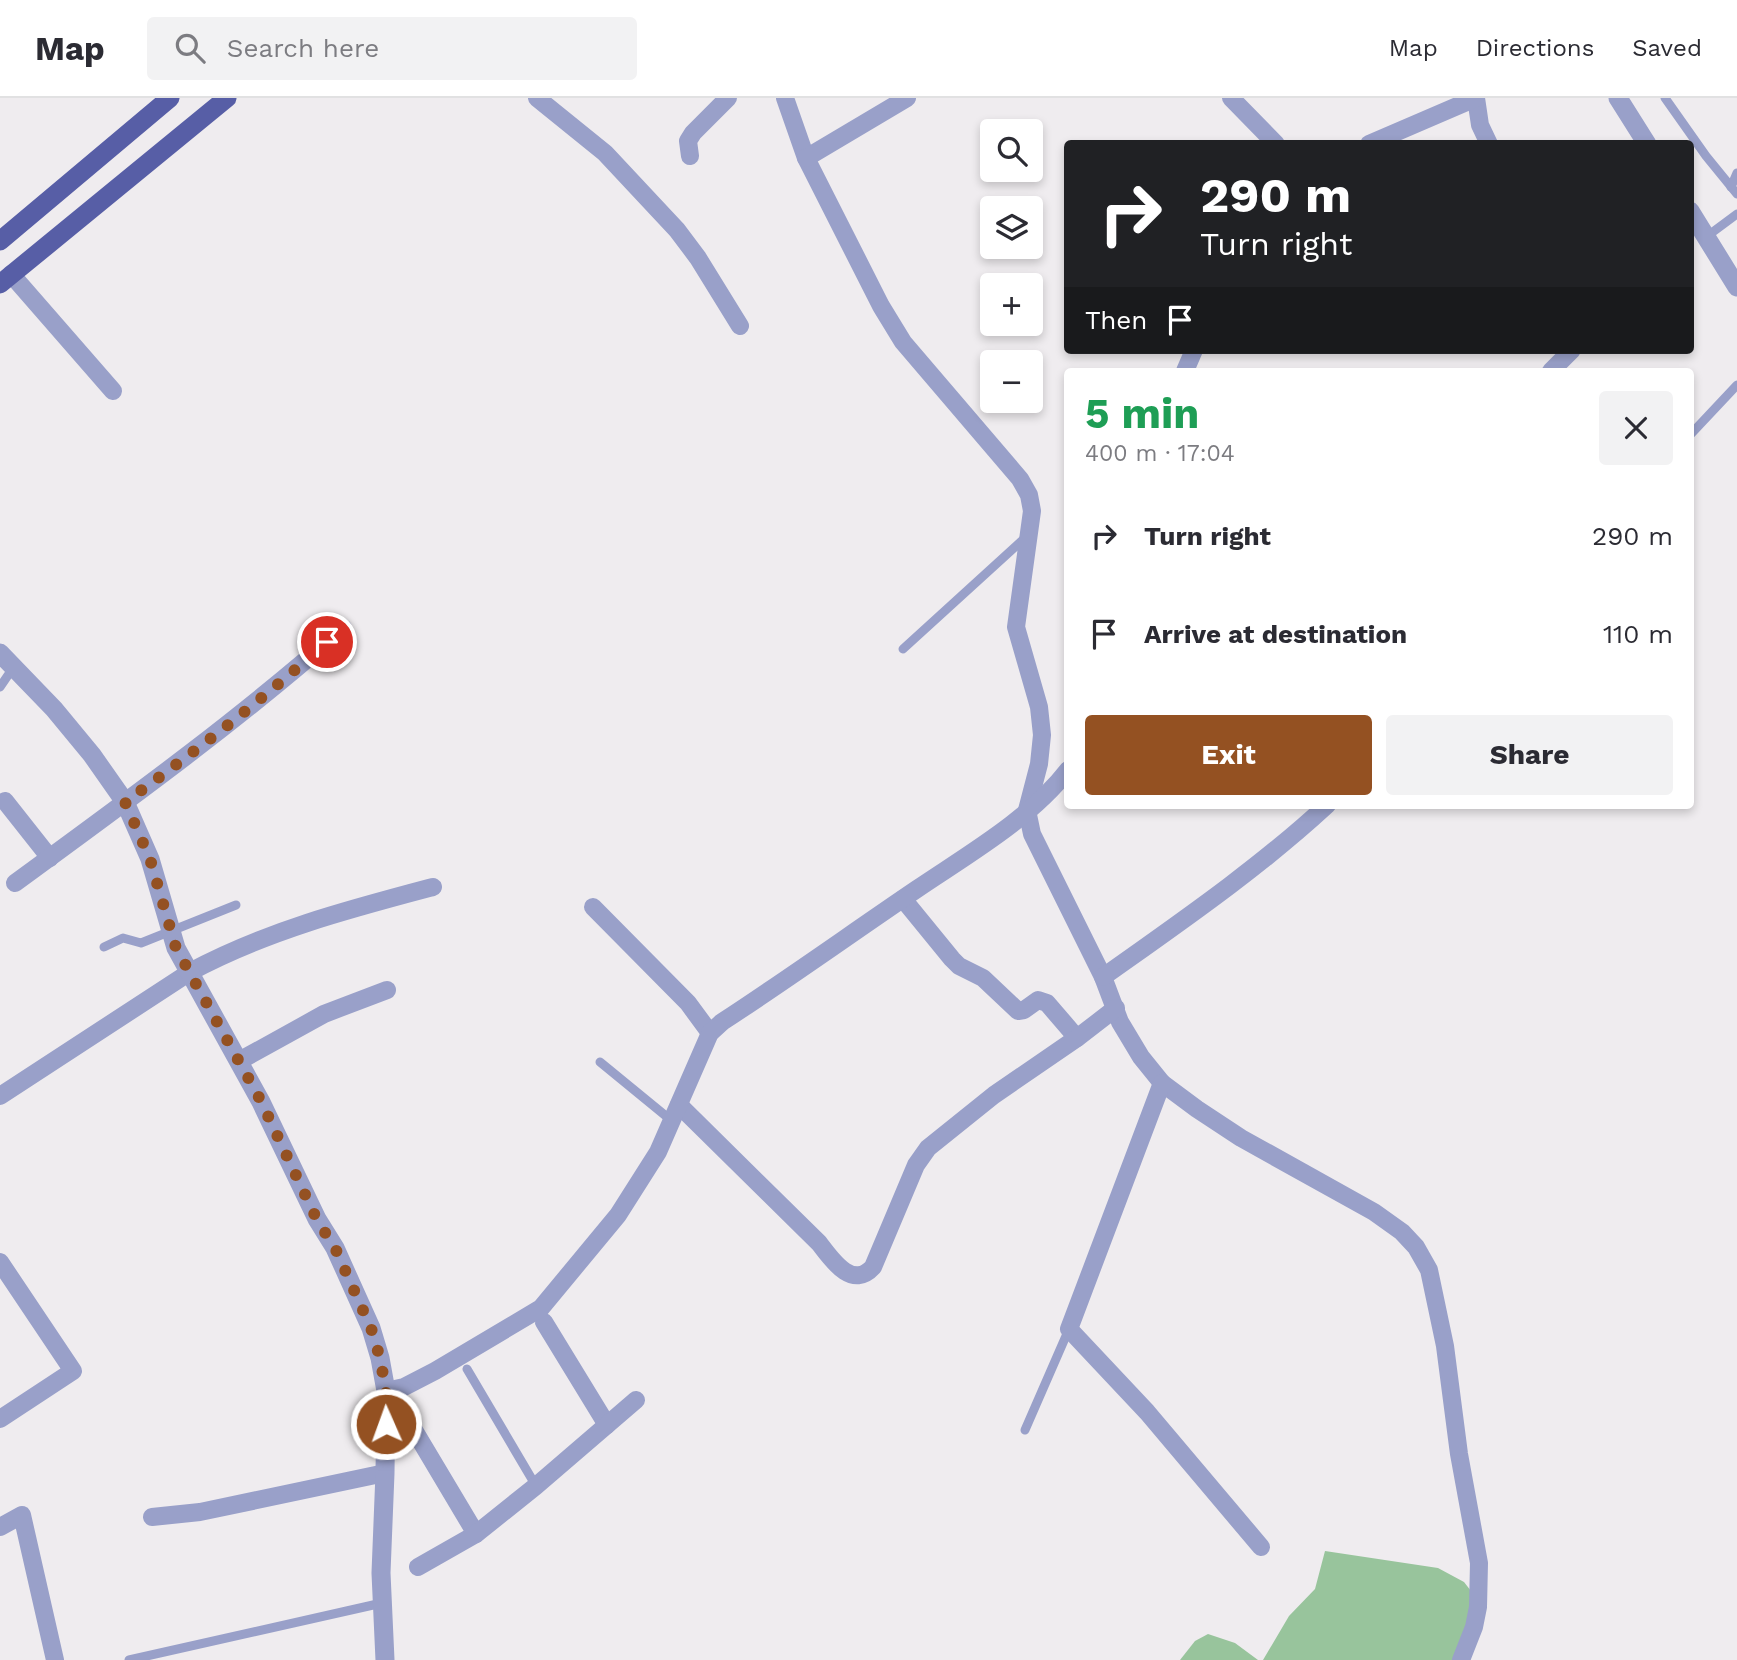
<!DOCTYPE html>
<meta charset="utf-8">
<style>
body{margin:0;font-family:"Work Sans",sans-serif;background:#f2f2f3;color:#2b2b33;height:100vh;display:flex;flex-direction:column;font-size:26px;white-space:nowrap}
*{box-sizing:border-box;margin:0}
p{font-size:23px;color:#7c7c81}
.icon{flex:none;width:38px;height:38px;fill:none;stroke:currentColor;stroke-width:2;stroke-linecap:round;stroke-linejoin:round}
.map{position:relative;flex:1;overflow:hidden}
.drawer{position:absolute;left:1064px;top:270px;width:630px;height:441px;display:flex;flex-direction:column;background:#fff;border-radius:7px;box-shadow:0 4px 10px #0003}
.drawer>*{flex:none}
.top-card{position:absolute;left:1064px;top:42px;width:630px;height:214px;border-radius:7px;box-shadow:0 4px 10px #0003;background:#202124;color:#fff;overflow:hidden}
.tools{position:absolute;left:980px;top:21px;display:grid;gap:14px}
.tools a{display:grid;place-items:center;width:63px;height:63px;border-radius:7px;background:#fff;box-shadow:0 4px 10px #0003;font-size:35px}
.pin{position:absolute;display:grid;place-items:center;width:60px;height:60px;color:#fff;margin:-30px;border:4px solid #fff;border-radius:50%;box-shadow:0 2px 7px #0007}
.me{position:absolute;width:77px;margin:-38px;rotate:358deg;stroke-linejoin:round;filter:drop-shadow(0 0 5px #0008)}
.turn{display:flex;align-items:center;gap:24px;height:147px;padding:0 21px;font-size:32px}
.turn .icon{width:91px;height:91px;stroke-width:2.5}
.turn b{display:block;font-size:49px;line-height:60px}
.then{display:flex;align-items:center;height:66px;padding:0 21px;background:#0003;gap:14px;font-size:26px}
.round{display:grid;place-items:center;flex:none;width:74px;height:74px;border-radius:7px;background:#f2f2f3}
.headline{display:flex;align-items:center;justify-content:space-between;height:119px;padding:0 21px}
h1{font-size:42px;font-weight:700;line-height:52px;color:#1e9e55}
.cta{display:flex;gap:14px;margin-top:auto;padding:14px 21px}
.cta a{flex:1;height:80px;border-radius:7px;background:#945122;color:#fff;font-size:28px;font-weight:700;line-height:80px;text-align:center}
.cta a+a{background:#f2f2f3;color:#2b2b33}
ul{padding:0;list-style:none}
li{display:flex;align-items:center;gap:21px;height:98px;padding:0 21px}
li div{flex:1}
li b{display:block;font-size:26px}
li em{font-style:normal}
header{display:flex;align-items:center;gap:42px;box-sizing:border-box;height:98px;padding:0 35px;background:#fff;border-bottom:2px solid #e1e1e2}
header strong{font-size:33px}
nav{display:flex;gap:38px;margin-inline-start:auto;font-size:24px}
.search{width:490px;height:63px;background:#f2f2f3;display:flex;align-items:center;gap:18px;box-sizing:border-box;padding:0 24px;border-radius:7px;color:#7c7c81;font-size:26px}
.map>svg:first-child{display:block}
.forest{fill:#98c49c}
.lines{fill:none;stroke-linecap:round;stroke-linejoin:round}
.service{stroke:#99a0c9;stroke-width:9}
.minor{stroke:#99a0c9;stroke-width:18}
.tertiary{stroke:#99a0c9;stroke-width:19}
.primary{stroke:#575ea6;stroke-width:19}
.route{stroke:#945122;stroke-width:12;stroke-dasharray:0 21.6}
</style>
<header>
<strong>Map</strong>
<div class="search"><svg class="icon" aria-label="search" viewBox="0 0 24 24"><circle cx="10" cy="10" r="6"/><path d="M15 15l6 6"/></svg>Search here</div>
<nav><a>Map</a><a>Directions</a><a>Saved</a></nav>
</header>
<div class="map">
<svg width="1737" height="1562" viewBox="0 0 1737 1562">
<rect width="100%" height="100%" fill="#efecef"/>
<g class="forest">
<path d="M1325 1453 1438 1470 1464 1484 1478 1502 1456 1562H1263L1289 1518 1315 1491Z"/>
<path d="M1208 1536 1235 1545 1258 1562H1180L1195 1543Z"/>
</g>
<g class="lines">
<g class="service">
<path d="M1665 0 1706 58 1737 96"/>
<path d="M1731 89 1737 75"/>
<path d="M1706 139 1737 116"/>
<path d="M1690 337 1737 287"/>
<path d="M903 551 1026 439"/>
<path d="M0 589 13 570"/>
<path d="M104 849 123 840 141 845 236 807"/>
<path d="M600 964 672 1023"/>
<path d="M467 1271 536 1388"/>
<path d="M1025 1332 1069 1231"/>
<path d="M129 1562 382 1505"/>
</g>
<g class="minor">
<path d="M537 0 605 55 677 132 698 160 740 228"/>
<path d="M785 0 806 60 881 208 903 244 1020 381 1029 397 1032 413 1016 529 1039 609 1042 637 1039 666 1027 712 1032 736 1103 879 1120 924 1141 959 1162 985 1197 1011 1241 1040 1374 1114 1402 1134 1416 1149 1429 1172 1445 1248 1459 1356 1479 1465 1478 1509 1474 1529 1461 1562"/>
<path d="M1231 0 1276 46"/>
<path d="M1476 0 1480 27 1489 46"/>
<path d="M1369 46 1476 0"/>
<path d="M690 58 688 43 693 35 728 0"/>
<path d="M806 60 907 0"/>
<path d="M11 176 113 293"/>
<path d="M1185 273 1194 252"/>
<path d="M1551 273 1572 252"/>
<path d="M5 703 50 760"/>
<path d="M15 785C127 703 239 622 343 530"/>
<path d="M903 801 952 861 959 868 983 880 1018 913 1024 912 1038 902 1047 905 1077 940"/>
<path d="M593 809 688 905 710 935"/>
<path d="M1103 879C1179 825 1259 770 1327 707"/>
<path d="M239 963 324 916 387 892"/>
<path d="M1162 985 1069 1231 1147 1314 1261 1449"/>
<path d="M0 998 190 874C266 833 350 811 433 789"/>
<path d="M679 1007 819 1145C832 1162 852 1192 873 1169L916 1067 928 1050 994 997 1077 940 1116 910"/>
<path d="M0 1164 73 1273 0 1321"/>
<path d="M544 1224 607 1327"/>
<path d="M386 1293 404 1289 435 1273 541 1210 618 1117 658 1054 710 935 722 924C788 881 852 835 917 791 967 757 1030 721 1068 672"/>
<path d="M386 1319 402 1321 411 1327 476 1436"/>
<path d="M152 1419 200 1414 385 1375"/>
<path d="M0 1429 22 1417 55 1562"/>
<path d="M418 1469 476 1436 536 1388 636 1302"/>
</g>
<g class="tertiary">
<path d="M1618 0 1647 46"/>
<path d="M1690 113 1737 189"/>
<path d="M0 555 54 611 92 657 125 704 150 761 176 850 261 1004 317 1121 335 1150 371 1230 380 1260 386 1293 385 1375 381 1475 385 1562"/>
</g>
<g class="primary">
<path d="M0 143 170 0"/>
<path d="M0 186 227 0"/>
</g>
</g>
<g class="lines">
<path class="route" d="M327 544C263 601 195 654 125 704L150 761 176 850 261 1003 317 1122 335 1150 371 1230 380 1260 386 1293V1326"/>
</g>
</svg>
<div class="tools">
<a><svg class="icon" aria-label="search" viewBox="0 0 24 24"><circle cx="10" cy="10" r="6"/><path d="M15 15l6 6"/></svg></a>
<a><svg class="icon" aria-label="layers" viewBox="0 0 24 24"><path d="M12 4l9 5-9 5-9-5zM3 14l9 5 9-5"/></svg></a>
<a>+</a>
<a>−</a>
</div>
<div class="pin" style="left:327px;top:544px;background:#d93025"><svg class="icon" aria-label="arrive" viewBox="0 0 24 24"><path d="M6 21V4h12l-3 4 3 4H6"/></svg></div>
<svg class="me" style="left:386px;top:1326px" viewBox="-20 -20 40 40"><circle r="17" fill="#945122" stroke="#fff" stroke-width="3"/><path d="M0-11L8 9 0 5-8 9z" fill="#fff"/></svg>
<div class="top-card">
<div class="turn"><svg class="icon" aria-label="right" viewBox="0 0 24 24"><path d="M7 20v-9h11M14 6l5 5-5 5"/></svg><div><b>290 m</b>Turn right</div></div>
<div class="then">Then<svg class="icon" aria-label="arrive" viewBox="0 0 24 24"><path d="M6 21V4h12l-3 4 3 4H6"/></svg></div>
</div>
<section class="drawer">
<div class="headline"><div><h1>5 min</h1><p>400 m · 17:04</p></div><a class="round"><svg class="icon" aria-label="close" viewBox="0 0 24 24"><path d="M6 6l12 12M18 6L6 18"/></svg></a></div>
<ul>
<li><svg class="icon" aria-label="right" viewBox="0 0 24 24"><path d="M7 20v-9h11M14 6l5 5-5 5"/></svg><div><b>Turn right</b></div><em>290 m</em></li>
<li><svg class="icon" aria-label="arrive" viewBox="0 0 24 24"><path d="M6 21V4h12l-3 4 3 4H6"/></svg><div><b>Arrive at destination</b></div><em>110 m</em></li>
</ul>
<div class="cta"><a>Exit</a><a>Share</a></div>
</section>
</div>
